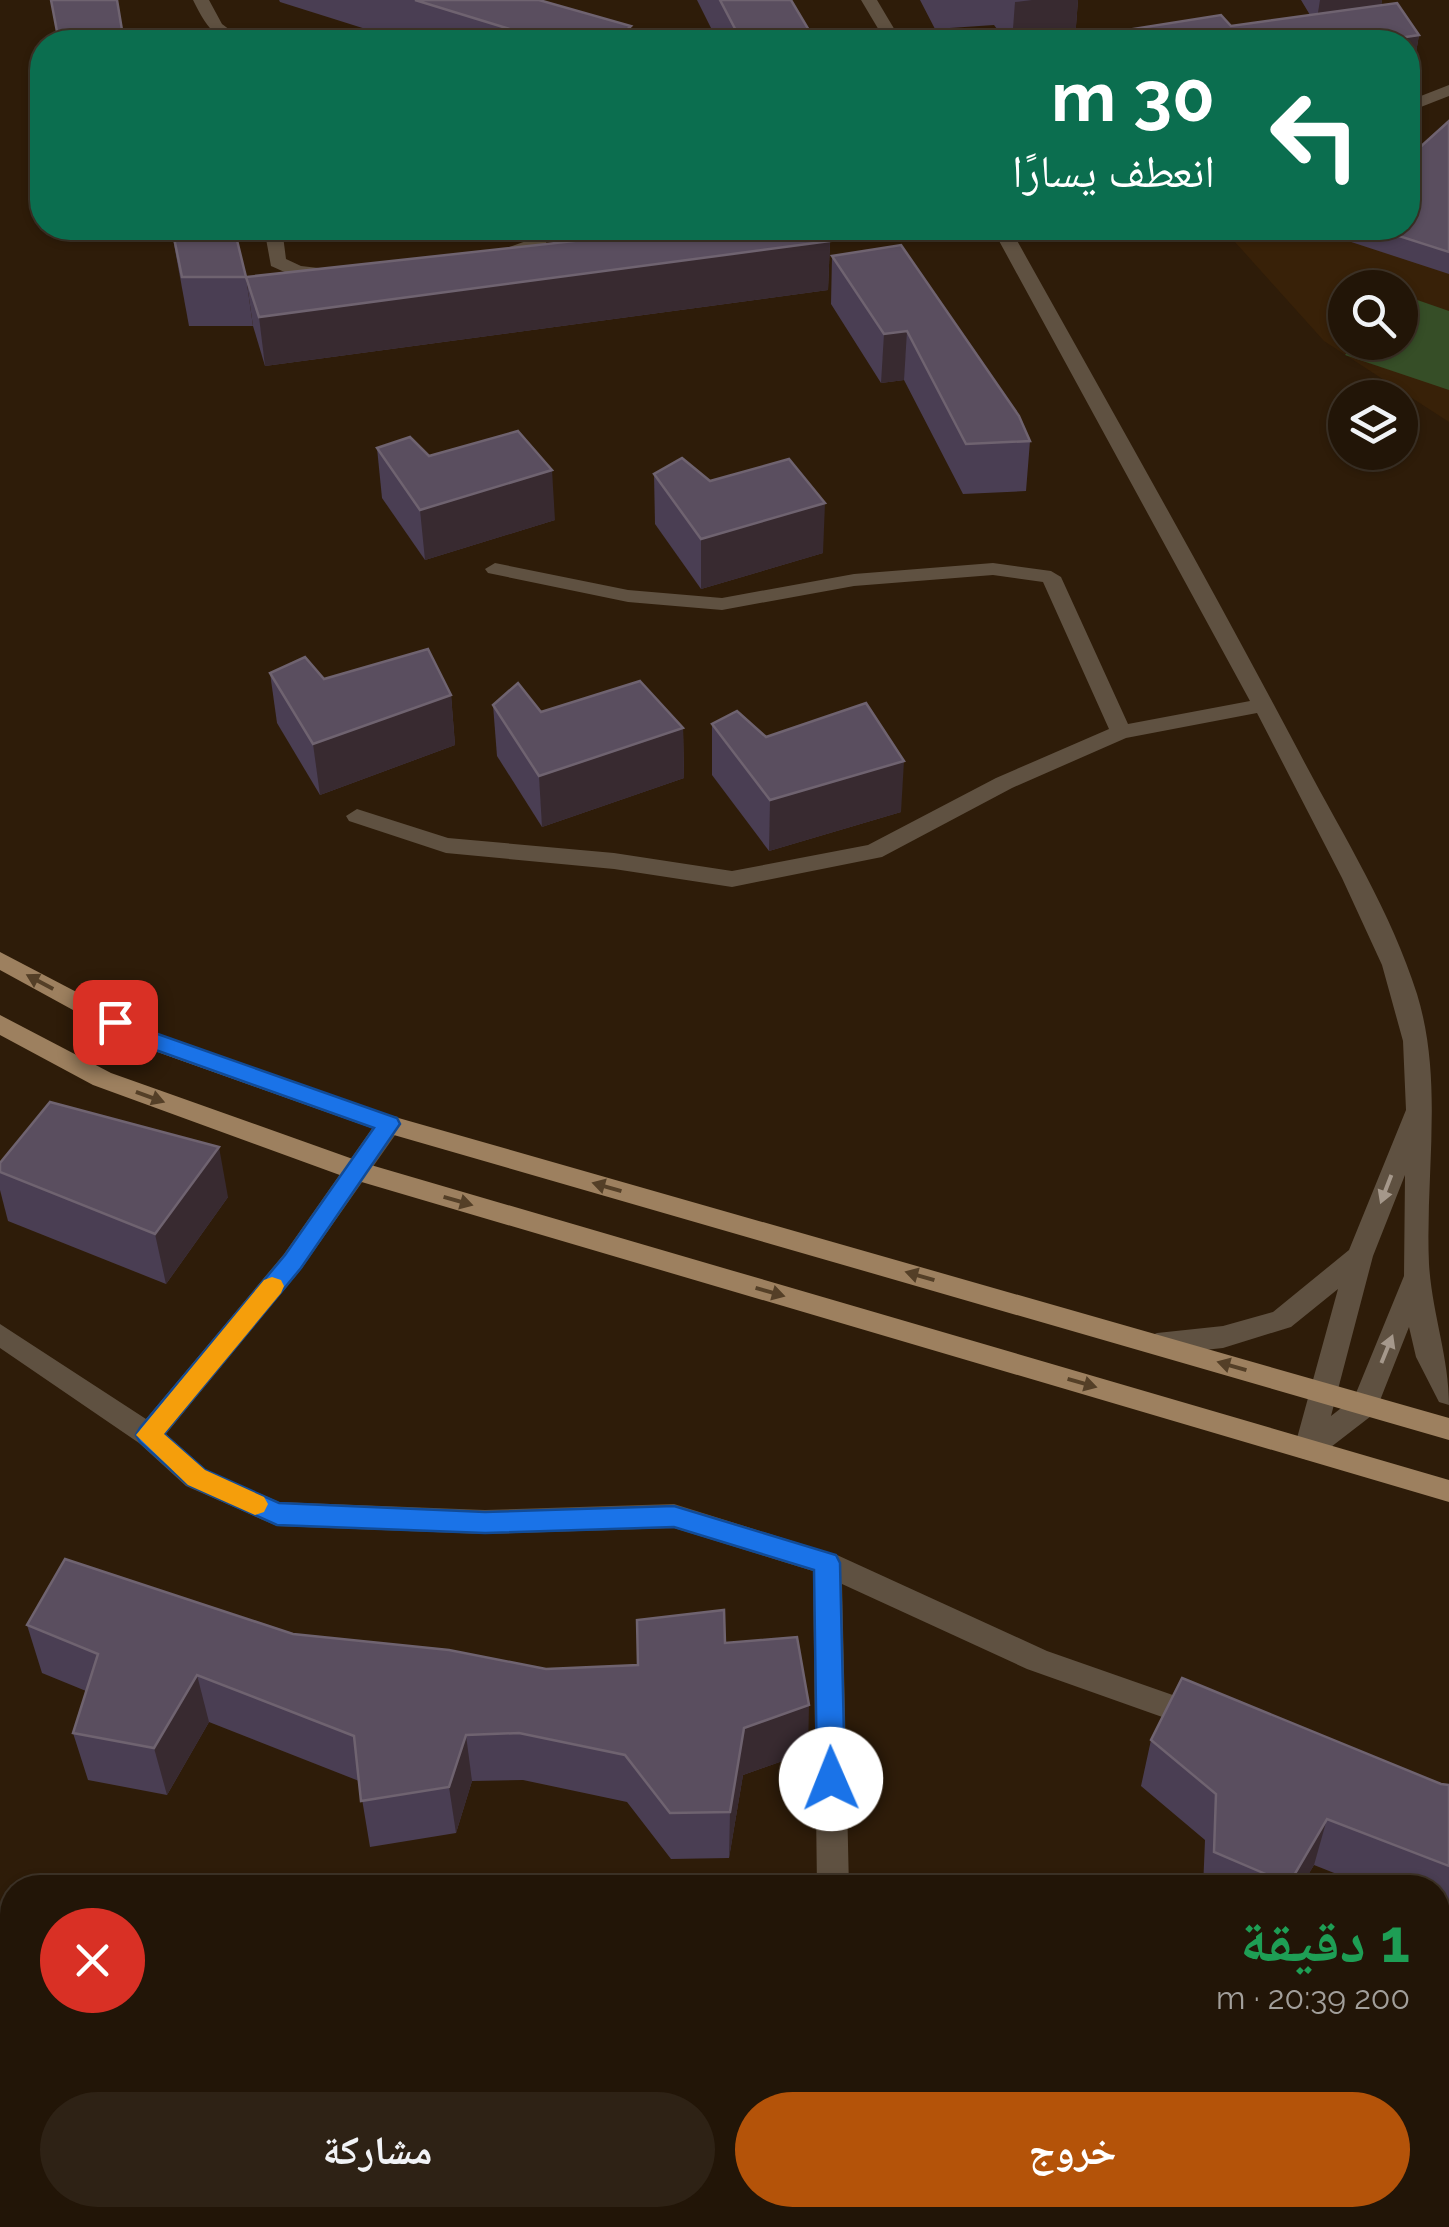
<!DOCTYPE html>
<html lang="ar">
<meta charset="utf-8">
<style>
body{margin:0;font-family:Raleway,"Noto Naskh Arabic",sans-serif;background:#2e2215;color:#f1f3f6;direction:rtl;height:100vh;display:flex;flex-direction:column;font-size:38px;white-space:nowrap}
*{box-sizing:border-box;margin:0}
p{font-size:32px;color:#a29f9b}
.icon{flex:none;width:55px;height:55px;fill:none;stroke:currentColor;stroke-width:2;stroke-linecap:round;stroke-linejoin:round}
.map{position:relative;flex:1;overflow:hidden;direction:ltr}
.sheet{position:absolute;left:0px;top:1875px;width:1450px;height:352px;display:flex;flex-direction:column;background:#221507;border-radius:40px 40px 0 0;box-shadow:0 2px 8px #0004,0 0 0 2px #3f3428;direction:rtl}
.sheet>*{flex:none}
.top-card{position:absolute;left:30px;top:30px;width:1390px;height:210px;border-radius:40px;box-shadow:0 2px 8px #0004,0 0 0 2px #3f3428;direction:rtl;background:#0b6e4f;color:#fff;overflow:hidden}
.controls{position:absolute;left:1328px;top:270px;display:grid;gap:20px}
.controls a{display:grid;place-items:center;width:90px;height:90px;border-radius:50%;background:#221507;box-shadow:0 2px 8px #0004,0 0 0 2px #3f3428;font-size:50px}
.pin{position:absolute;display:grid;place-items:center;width:85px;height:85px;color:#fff;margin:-42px;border-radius:20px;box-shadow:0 5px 15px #0006}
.me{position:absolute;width:110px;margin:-55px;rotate:359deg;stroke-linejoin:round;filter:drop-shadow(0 0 8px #0008)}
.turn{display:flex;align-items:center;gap:35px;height:210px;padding:0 40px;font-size:45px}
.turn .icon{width:130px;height:130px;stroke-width:2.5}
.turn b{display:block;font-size:70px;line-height:85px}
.round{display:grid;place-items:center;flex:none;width:105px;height:105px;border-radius:52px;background:#2e2215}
.headline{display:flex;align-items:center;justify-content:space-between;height:170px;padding:0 40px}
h1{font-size:60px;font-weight:700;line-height:75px;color:#1e9e55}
.action{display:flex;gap:20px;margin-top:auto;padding:20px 40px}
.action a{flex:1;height:115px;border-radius:60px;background:#b45309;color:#fff;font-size:40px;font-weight:700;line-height:115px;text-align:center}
.action a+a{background:#2e2215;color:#f1f3f6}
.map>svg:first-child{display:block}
.built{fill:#382108;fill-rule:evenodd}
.green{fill:#364e27}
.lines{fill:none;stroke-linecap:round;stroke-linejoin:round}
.path{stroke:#665645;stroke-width:5;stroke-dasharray:1 5;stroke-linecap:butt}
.minor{fill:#5f5141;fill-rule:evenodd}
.major{fill:#9d805f;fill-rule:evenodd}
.wall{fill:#4a3e53}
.shaded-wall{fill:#382a30}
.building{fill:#5a4e5f;stroke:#6f6370;stroke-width:2.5}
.oneway{fill:#543f27}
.oneway2{fill:#a5988b}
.route{fill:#1a73e8;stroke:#114b97;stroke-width:2.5}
.slow{fill:#f59e0b}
</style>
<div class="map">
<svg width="1449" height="2227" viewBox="0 0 1449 2227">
<rect width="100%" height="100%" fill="#2e1c09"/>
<path class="built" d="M1449 139V422L1324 341 1235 242 1252 228H1408V154ZM1345 288H1400V342H1345Z"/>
<path class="green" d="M1400 294 1449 311V390L1345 355 1355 343 1400 342Z"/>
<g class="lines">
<path class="path" d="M601 228 605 245"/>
<g class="minor">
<path d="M193 0H209L222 24 246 42C215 42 206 26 193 0Z"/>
<path d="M861 0H877L902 42H886Z"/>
<path d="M1449 85V96L1408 112V101Z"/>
<path d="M264 228H282L286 259 301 266 336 270 339 274C321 287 290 275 271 266Z"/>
<path d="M541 228H560L541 248 499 259 490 254 529 240Z"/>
<path d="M992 228H1010C1107 402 1205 574 1298 750 1339 829 1390 908 1417 994 1444 1082 1425 1174 1429 1264 1432 1313 1449 1357 1449 1405L1439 1402 1416 1357 1409 1327 1375 1413 1318 1457 1308 1460 1298 1457 1294 1449 1338 1289 1291 1327 1223 1348 1157 1355 1148 1351 1144 1344 1148 1337 1157 1333 1223 1326 1273 1312 1349 1250 1406 1110 1403 1041 1382 965 1342 878 1257 713 1126 738 1012 788 882 857 732 887 614 869 446 853 349 821 346 816 357 809 448 838 614 853 732 871 868 845 996 778 1109 729 1043 582 993 575 854 586 722 610 628 602 488 573 485 569 495 563 628 590 722 598 854 574 993 563 1051 571 1061 577 1128 724 1250 701ZM1405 1175 1404 1276 1354 1398 1331 1416 1373 1256Z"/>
<path d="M389 1115 398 1117 402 1124 398 1131 302 1268 166 1434 206 1470 279 1502 485 1510 674 1504 837 1555 1047 1651 1207 1707 1211 1716 1207 1725 1196 1729 1027 1669 842 1584 849 1888H817L813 1571 674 1528 485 1534 277 1526 186 1486 139 1443 0 1348V1324L146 1419 284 1254 380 1117Z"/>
<path d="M0 1916 12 1921V1952L0 1947Z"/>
<path d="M0 2118 12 2123V2155L0 2150Z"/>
<path d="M930 2215H1094L1099 2227H935Z"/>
</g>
<g class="major">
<path d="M0 952 153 1032 395 1117 1449 1418V1440L380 1131 135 1044 0 970Z"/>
<path d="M0 1015 111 1073 364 1163 1449 1480V1502L348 1178 93 1085 0 1035Z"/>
</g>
</g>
<g class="wall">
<path d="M279 0H539L631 42H407L280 2Z"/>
<path d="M697 0H791L816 42H718Z"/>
<path d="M920 0H1078L1075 39 1052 42H1007L994 25 935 29Z"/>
<path d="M1301 0H1382L1381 6 1397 3 1419 35 1413 70 1408 71V42H1075L1076 38 1221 15 1231 26 1310 15Z"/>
<path d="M1449 121V274L1339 238 1341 228H1408Z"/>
<path d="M171 228H234L246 277 253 326H189Z"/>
<path d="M830 241 828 290 265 366 253 326 246 277Z"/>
<path d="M832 256 1030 441 1026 491 963 494 904 380 881 383 831 304Z"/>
<path d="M377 448 429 456 555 520 425 560 382 498Z"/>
<path d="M654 474 710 481 823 553 701 589 655 524Z"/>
<path d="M270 673 451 695 455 745 320 795 277 723Z"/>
<path d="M493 705 683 728 684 778 542 827 497 756Z"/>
<path d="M712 724 766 737 901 812 769 851 712 775Z"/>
<path d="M0 1163 228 1197 166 1284 8 1221 0 1190Z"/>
<path d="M27 1625 293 1634 546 1669 638 1665 725 1643 808 1752 743 1775 729 1858 671 1859 627 1802 523 1780 472 1781 456 1833 370 1847 359 1781 209 1722 167 1795 88 1780 73 1733 86 1691 42 1673Z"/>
<path d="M1151 1740 1449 1785V1918L1438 1913V1888H1372L1314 1865 1300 1888H1203L1205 1840 1141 1786Z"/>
</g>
<g class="shaded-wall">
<path d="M1032 0H1078L1075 39 1052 42H1012L1015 2Z"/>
<path d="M1320 0H1382L1379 18 1316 25Z"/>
<path d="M631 26V42H614Z"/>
<path d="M1419 35 1413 70 1408 71V42H1372Z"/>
<path d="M830 241 828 290 265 366 259 317Z"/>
<path d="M907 331 904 380 881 383 884 334Z"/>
<path d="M552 470 555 520 425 560 420 510Z"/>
<path d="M825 503 823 553 701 589V539Z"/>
<path d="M451 695 455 745 320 795 313 744Z"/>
<path d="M683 728 684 778 542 827 539 776Z"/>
<path d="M904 761 901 812 769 851 770 800Z"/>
<path d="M219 1147 228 1197 166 1284 155 1234Z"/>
<path d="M197 1675 209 1722 167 1795 154 1748Z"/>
<path d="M809 1705 808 1752 743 1775 729 1858 730 1812 744 1728Z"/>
<path d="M466 1735 472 1781 456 1833 449 1787Z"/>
<path d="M1327 1819 1314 1865 1300 1888H1288Z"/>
</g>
<g class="building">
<path d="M51 0H117L124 42H59Z"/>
<path d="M415 0H539L631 26 614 42H552Z"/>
<path d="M720 0H791L816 42H742Z"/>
<path d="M1397 3 1419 35 1372 42H1080L1076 38 1221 15 1231 26Z"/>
<path d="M1449 121V252L1374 228H1408V158Z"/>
<path d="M172 228H234L246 277H182Z"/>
<path d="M692 228H823L830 241 259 317 246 277Z"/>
<path d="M901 245 1019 416 1030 441 966 444 907 331 884 334 832 256Z"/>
<path d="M518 431 552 470 420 510 377 448 410 437 429 456Z"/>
<path d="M682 458 710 481 789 459 825 503 701 539 654 474Z"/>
<path d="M428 649 451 695 313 744 270 673 305 657 324 679Z"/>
<path d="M640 681 683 728 539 776 493 705 518 683 541 712Z"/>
<path d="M866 703 904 761 770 800 712 724 737 711 766 737Z"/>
<path d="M50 1102 219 1147 155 1234 0 1172V1163Z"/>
<path d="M65 1559 293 1634 449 1650 546 1669 638 1665 637 1620 724 1610 725 1643 797 1637 809 1705 744 1728 730 1812 670 1813 625 1755 519 1733 466 1735 449 1787 361 1801 354 1736 197 1675 154 1748 73 1733 98 1654 27 1625Z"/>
<path d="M1182 1678 1441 1784 1449 1785V1866L1327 1819 1289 1884 1214 1852 1216 1794 1151 1740Z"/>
<path d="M349 2215H450L482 2227H344Z"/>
</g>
<defs><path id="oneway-solid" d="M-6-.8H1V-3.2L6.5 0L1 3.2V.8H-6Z" transform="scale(2.5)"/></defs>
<g class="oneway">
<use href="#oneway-solid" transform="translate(40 982) rotate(-152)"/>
<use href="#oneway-solid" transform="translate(150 1097) rotate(20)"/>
<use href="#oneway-solid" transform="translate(607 1187) rotate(-164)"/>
<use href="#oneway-solid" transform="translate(458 1201) rotate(16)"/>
<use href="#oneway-solid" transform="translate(920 1276) rotate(-164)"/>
<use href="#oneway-solid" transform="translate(770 1292) rotate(16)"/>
<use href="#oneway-solid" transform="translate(1232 1366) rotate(-164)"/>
<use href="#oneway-solid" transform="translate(1082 1383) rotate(16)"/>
</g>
<g class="oneway2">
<use href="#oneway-solid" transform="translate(1386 1189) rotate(111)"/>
<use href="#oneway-solid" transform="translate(1387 1349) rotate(-68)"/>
</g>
<path class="route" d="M115 1014 152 1032 397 1118 400 1124 301 1268 164 1434 205 1470 279 1503 485 1512 674 1506 836 1555 840 1563 845 1779 841 1788 831 1792 821 1788 817 1779 814 1570 674 1527 485 1533 277 1525 188 1485 140 1442 136 1435 140 1428 285 1255 374 1128 136 1043 104 1022 107 1016Z"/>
<path class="slow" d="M272 1277 281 1280 284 1286 281 1293 164 1434 205 1470 264 1497 268 1504 264 1512 255 1515 188 1485 136 1435 264 1280Z"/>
</svg>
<div class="controls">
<a><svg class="icon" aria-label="search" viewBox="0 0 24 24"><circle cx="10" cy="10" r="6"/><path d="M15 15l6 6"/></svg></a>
<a><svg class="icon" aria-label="layers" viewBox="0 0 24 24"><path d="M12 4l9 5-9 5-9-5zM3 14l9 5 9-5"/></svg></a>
</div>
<div class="pin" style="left:115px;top:1022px;background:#d93025"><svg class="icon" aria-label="arrive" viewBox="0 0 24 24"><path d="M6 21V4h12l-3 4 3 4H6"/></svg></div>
<svg class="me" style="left:831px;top:1779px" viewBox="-20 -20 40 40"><circle r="19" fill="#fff"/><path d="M0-13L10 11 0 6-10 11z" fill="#1a73e8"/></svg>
<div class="top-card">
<div class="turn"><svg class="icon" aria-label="left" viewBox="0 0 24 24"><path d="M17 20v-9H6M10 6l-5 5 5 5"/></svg><div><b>30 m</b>انعطف يسارًا</div></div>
</div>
<section class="sheet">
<div class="headline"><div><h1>1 دقيقة</h1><p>200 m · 20:39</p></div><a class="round" style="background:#d93025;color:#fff"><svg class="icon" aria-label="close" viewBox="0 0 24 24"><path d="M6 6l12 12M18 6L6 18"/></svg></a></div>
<div class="action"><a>خروج</a><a>مشاركة</a></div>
</section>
</div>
